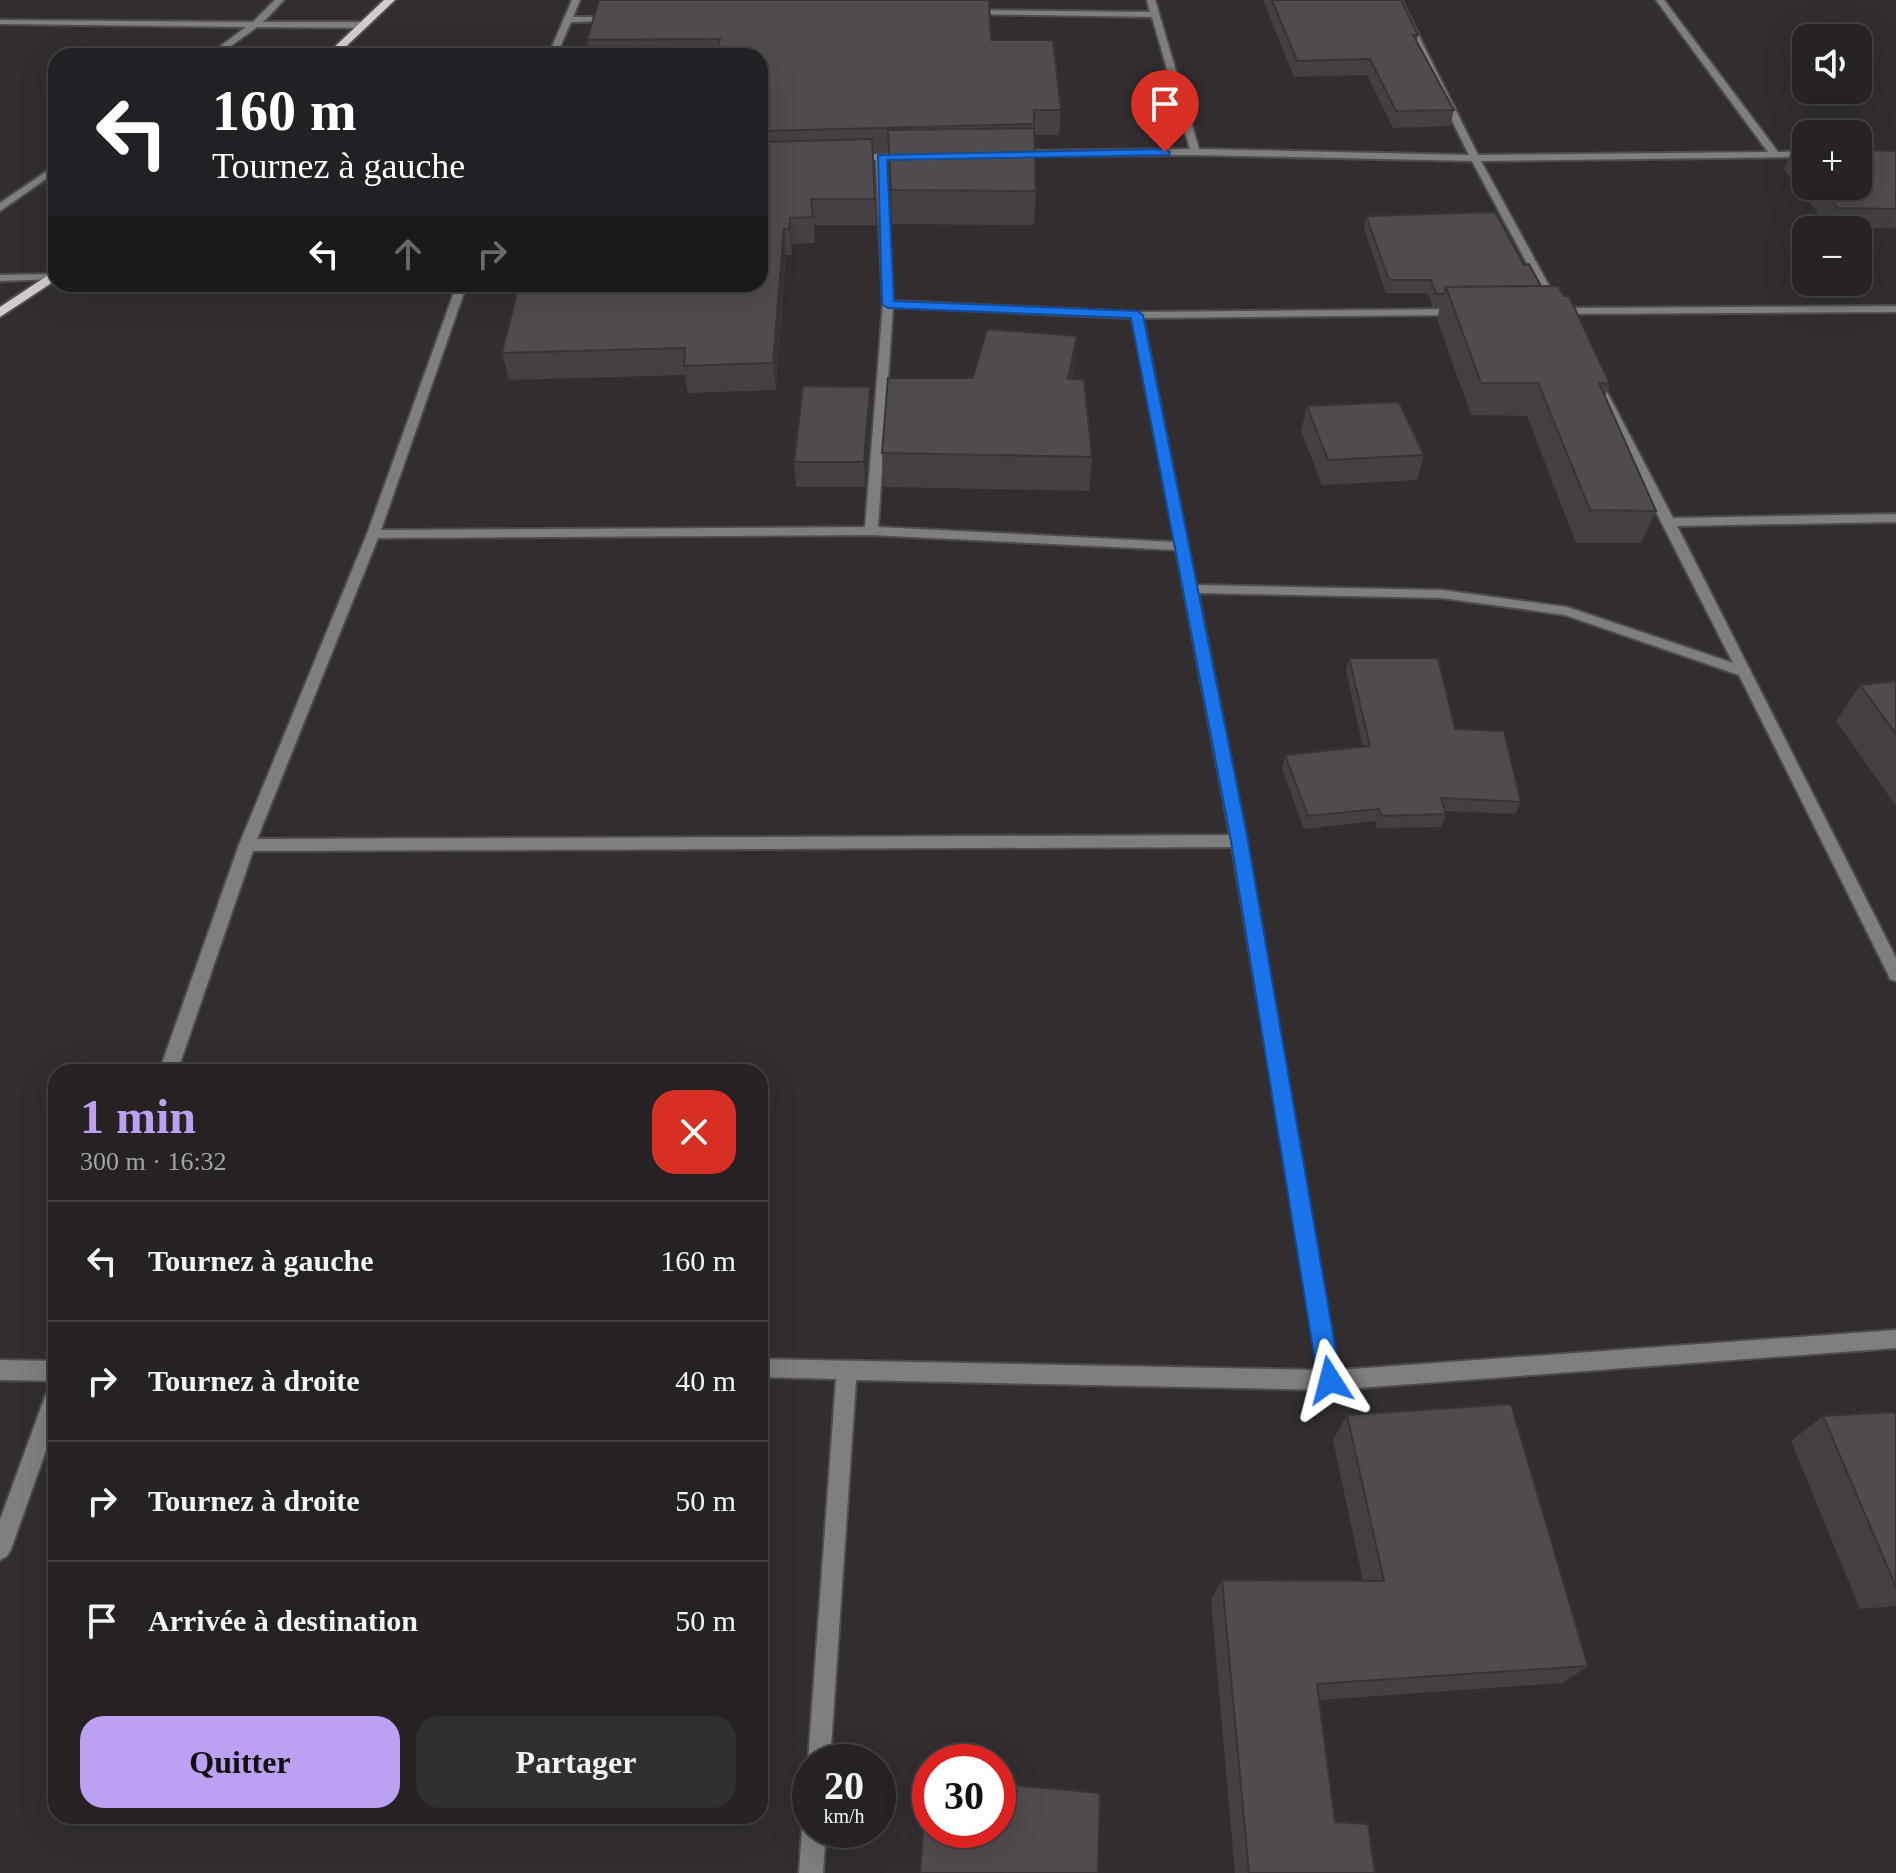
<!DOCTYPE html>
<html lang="fr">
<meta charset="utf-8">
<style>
body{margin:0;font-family:Georgia,serif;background:#322f31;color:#f1f3f6;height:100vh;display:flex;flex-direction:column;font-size:30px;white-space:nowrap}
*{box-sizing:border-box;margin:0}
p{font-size:26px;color:#a4a4a6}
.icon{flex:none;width:44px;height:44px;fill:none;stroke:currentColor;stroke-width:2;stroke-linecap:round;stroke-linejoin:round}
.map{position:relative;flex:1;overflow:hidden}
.panel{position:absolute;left:48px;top:1064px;width:720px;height:760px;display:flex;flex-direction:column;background:#262224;border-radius:24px;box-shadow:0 8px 32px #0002,0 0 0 2px #423f41}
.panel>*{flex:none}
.top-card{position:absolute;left:48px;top:48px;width:720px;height:244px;border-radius:24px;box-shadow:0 8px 32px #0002,0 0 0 2px #423f41;background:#202124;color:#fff;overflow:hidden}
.buttons{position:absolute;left:1792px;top:24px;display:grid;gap:16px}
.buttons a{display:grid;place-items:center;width:80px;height:80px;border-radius:16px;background:#262224;box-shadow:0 8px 32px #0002,0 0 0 2px #423f41;font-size:40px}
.speed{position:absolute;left:792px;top:1744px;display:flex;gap:16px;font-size:40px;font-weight:700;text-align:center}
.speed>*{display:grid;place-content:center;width:104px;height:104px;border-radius:50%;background:#262224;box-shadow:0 8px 32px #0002,0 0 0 2px #423f41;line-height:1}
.speed small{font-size:20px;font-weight:400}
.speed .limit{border:12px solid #d22;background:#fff;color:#111}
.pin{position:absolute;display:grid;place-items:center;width:68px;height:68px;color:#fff;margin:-82px -34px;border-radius:50% 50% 50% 0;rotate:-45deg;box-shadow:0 0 8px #0007}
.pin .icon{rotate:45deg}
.me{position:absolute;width:88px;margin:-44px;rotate:351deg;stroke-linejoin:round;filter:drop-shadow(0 0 6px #0008)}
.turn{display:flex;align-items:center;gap:28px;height:168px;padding:0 32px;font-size:36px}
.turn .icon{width:104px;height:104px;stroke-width:2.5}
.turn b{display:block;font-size:56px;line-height:68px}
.lanes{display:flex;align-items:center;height:76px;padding:0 32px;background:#0003;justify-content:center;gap:40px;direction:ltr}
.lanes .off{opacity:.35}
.round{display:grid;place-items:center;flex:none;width:84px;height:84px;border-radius:24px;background:#322f31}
.head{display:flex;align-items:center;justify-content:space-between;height:136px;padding:0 32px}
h1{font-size:48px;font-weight:700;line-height:60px;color:#bca0f2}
.button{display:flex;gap:16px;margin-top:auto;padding:16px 32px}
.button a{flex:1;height:92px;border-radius:24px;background:#bca0f2;color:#111;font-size:32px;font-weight:700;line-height:92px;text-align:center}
.button a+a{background:#322f31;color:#f1f3f6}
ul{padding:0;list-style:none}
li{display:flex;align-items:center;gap:24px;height:120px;padding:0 32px;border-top:2px solid #423f41}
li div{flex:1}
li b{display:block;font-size:30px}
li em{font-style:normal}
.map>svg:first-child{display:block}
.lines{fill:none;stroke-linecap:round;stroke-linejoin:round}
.street-casing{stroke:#504c4e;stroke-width:4}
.primary-casing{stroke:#504c4e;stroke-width:4}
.street{fill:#807e7f;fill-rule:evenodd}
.primary{fill:#d1cdcf;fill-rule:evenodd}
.wall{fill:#454042}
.shaded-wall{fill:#383436}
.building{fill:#504b4d;stroke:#383436;stroke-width:2}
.route{fill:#1a73e8;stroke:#114b97;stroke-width:2}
</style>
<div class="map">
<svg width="1896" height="1873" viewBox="0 0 1896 1873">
<rect width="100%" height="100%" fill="#322e30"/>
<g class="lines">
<g class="street-casing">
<g id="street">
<path d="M275 0H284L263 22H365L369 25 365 28 257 27 217 56H207L246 27 0 24V20L253 22Z"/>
<path d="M572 0H580L573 17H612L616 19 612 21 571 22 556 56H548Z"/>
<path d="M1147 0H1155L1199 149 1469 155 1393 0H1401L1478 155 1768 152 1656 0H1664L1778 152 1806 151V157L1481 161 1559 304 1554 307 1549 304 1472 161 1195 155 1013 156 1011 154 1016 151 1190 149 1152 17 971 14 967 12 971 10 1150 12Z"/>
<path d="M909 153 912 154V158L886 160 893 301 1137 312 1458 309 1463 312 1458 315 1143 318 1196 585 1442 590 1567 607 1733 663 1595 392 1601 389 1607 392 1673 518 1896 514V522L1677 526 1896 958V981L1890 979 1888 974 1739 675 1565 615 1442 598 1198 593 1247 841 1338 1370 1896 1330V1348L1330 1390 856 1380 830 1762H810V1768L808 1762 836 1379 760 1377V1359L1319 1370 1232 847 253 851 177 1072H159L239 845 367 534 457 284H467L381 530 865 527 883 304 876 160 852 161 847 158 852 155ZM893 307 1132 318 1175 542 878 527ZM871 535 1176 550 1230 835 257 839 378 538Z"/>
<path d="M56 165V172L0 211V203Z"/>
<path d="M0 275 52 274 56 275V279L0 281Z"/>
<path d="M1896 306V312L1554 314 1549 311 1554 308Z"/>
<path d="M0 1360 56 1361V1381L0 1380Z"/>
<path d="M56 1384V1422L11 1549 7 1556 0 1560V1520L46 1394 49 1387Z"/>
<path d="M810 1820V1830H826L823 1873H799L802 1830 806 1822Z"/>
</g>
</g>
<g class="primary-casing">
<g id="primary">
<path d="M384 0H395L336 56H325Z"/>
<path d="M56 270V280L0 317V307Z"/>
</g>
</g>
<use href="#street" class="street"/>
<use href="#primary" class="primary"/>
</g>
<g class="wall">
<path d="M614 0 991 40 1061 110 1059 135H1035L1036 191 1034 225 892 224 889 153H873L876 225H814L815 243 792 244V255H786L776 390 688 393 685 375 509 380 502 353 760 284V56H590L587 40Z"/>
<path d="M1263 0H1401L1418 35 1417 41 1454 110 1450 126 1393 128 1367 75 1294 77Z"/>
<path d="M1792 150H1806V186H1858L1896 151V228H1829L1784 169Z"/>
<path d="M1366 216 1524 265 1610 384 1605 397 1656 511 1641 543H1576L1527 416 1471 415 1437 319 1440 307H1433L1428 293H1386L1364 228Z"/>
<path d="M1075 370 1073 379 1092 457 1089 491 884 487 882 453 973 378Z"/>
<path d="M1307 406 1424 455 1417 480 1322 485 1301 431Z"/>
<path d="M871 411 865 487H796L794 462Z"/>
<path d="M1349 658 1455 729 1521 802 1515 814 1445 811 1446 814 1441 827 1377 828 1375 821 1304 829 1282 768 1285 755 1363 747 1346 671Z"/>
<path d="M1896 681V806L1836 721 1860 685Z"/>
<path d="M1896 1412V1606L1860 1609 1791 1441 1823 1416Z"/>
<path d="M1347 1415 1588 1666 1563 1683 1319 1700 1335 1822 1375 1873H1235L1211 1600 1222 1580 1363 1581 1333 1440Z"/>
</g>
<g class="shaded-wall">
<path d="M790 218 792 244V255L789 229Z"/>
<path d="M784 229 786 255 776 390 773 363Z"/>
<path d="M1077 336 1075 370 1066 413 1068 379Z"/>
<path d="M870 387 871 411 865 487 864 462Z"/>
</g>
<g class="building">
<path d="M599 0H989L991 40H1053L1061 110H1034V124L760 131V56H715L720 39 587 40Z"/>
<path d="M1272 0H1401L1418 35H1413L1454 110 1396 111 1370 59 1297 61Z"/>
<path d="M1034 128 1036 191 891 190 888 130Z"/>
<path d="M872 139 875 199H811L813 217 790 218 789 229H784L773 363 684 366 685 348 502 353 519 284H760V142Z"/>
<path d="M1792 150H1806V168Z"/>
<path d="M1858 150 1896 151V209L1838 208 1821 186H1858Z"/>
<path d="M1495 212 1524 265 1529 264 1541 286 1446 287 1444 294H1436L1431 280H1389L1366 216Z"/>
<path d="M1558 286 1564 296H1569L1610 384 1599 383 1656 511 1590 510 1538 383H1481L1446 287Z"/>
<path d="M987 329 1077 336 1068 379H1084L1092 457 882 453 888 378H973Z"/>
<path d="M803 386 870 387 864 462H794Z"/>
<path d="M1399 402 1424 455 1328 460 1307 406Z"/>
<path d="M1349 658H1438L1455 729 1504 731 1521 802 1441 798 1446 814 1381 816 1379 809 1308 816 1285 755 1370 746Z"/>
<path d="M1896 681V734L1860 685Z"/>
<path d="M1511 1404 1588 1666 1317 1684 1335 1822 1368 1824 1375 1873H1249L1222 1580 1384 1581 1347 1415Z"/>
<path d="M1896 1412V1587L1823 1416Z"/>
<path d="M927 1778H930V1830H998V1784L1100 1793 1098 1873H920Z"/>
</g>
<path class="route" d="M1165 149 1170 152 1169 155 887 160 894 301 1137 311 1143 315 1248 841 1341 1380 1338 1388 1330 1391 1322 1388 1318 1380 1231 841 1131 318 888 308 882 304 878 155Z"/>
</svg>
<div class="buttons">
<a><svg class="icon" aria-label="sound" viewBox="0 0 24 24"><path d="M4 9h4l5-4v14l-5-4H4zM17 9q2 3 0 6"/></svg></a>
<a>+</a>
<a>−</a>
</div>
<div class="speed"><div>20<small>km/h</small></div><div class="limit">30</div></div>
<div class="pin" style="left:1165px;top:152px;background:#d93025"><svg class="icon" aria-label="arrive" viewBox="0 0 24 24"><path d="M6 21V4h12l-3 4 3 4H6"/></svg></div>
<svg class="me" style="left:1330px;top:1380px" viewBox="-20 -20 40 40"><path d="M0-17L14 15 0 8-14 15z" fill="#1a73e8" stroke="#fff" stroke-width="4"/></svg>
<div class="top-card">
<div class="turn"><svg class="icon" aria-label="left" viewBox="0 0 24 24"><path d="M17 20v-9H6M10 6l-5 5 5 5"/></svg><div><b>160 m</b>Tournez à gauche</div></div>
<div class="lanes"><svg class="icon" aria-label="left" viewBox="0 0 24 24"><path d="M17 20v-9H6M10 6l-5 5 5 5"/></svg><svg class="icon off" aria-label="ahead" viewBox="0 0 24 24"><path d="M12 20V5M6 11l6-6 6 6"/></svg><svg class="icon off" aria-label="right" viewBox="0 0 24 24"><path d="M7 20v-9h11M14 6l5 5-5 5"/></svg></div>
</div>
<section class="panel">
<div class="head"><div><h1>1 min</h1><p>300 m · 16:32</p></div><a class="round" style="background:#d93025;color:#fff"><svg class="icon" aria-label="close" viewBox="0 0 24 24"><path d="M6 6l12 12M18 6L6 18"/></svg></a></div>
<ul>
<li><svg class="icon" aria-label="left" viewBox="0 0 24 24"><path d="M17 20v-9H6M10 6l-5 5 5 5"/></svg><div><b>Tournez à gauche</b></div><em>160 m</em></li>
<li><svg class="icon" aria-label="right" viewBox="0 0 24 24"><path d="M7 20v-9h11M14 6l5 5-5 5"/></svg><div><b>Tournez à droite</b></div><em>40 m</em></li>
<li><svg class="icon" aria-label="right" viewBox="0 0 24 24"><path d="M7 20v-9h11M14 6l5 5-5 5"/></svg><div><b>Tournez à droite</b></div><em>50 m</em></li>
<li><svg class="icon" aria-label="arrive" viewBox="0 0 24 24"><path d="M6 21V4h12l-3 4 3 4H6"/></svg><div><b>Arrivée à destination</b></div><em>50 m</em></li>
</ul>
<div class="button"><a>Quitter</a><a>Partager</a></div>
</section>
</div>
